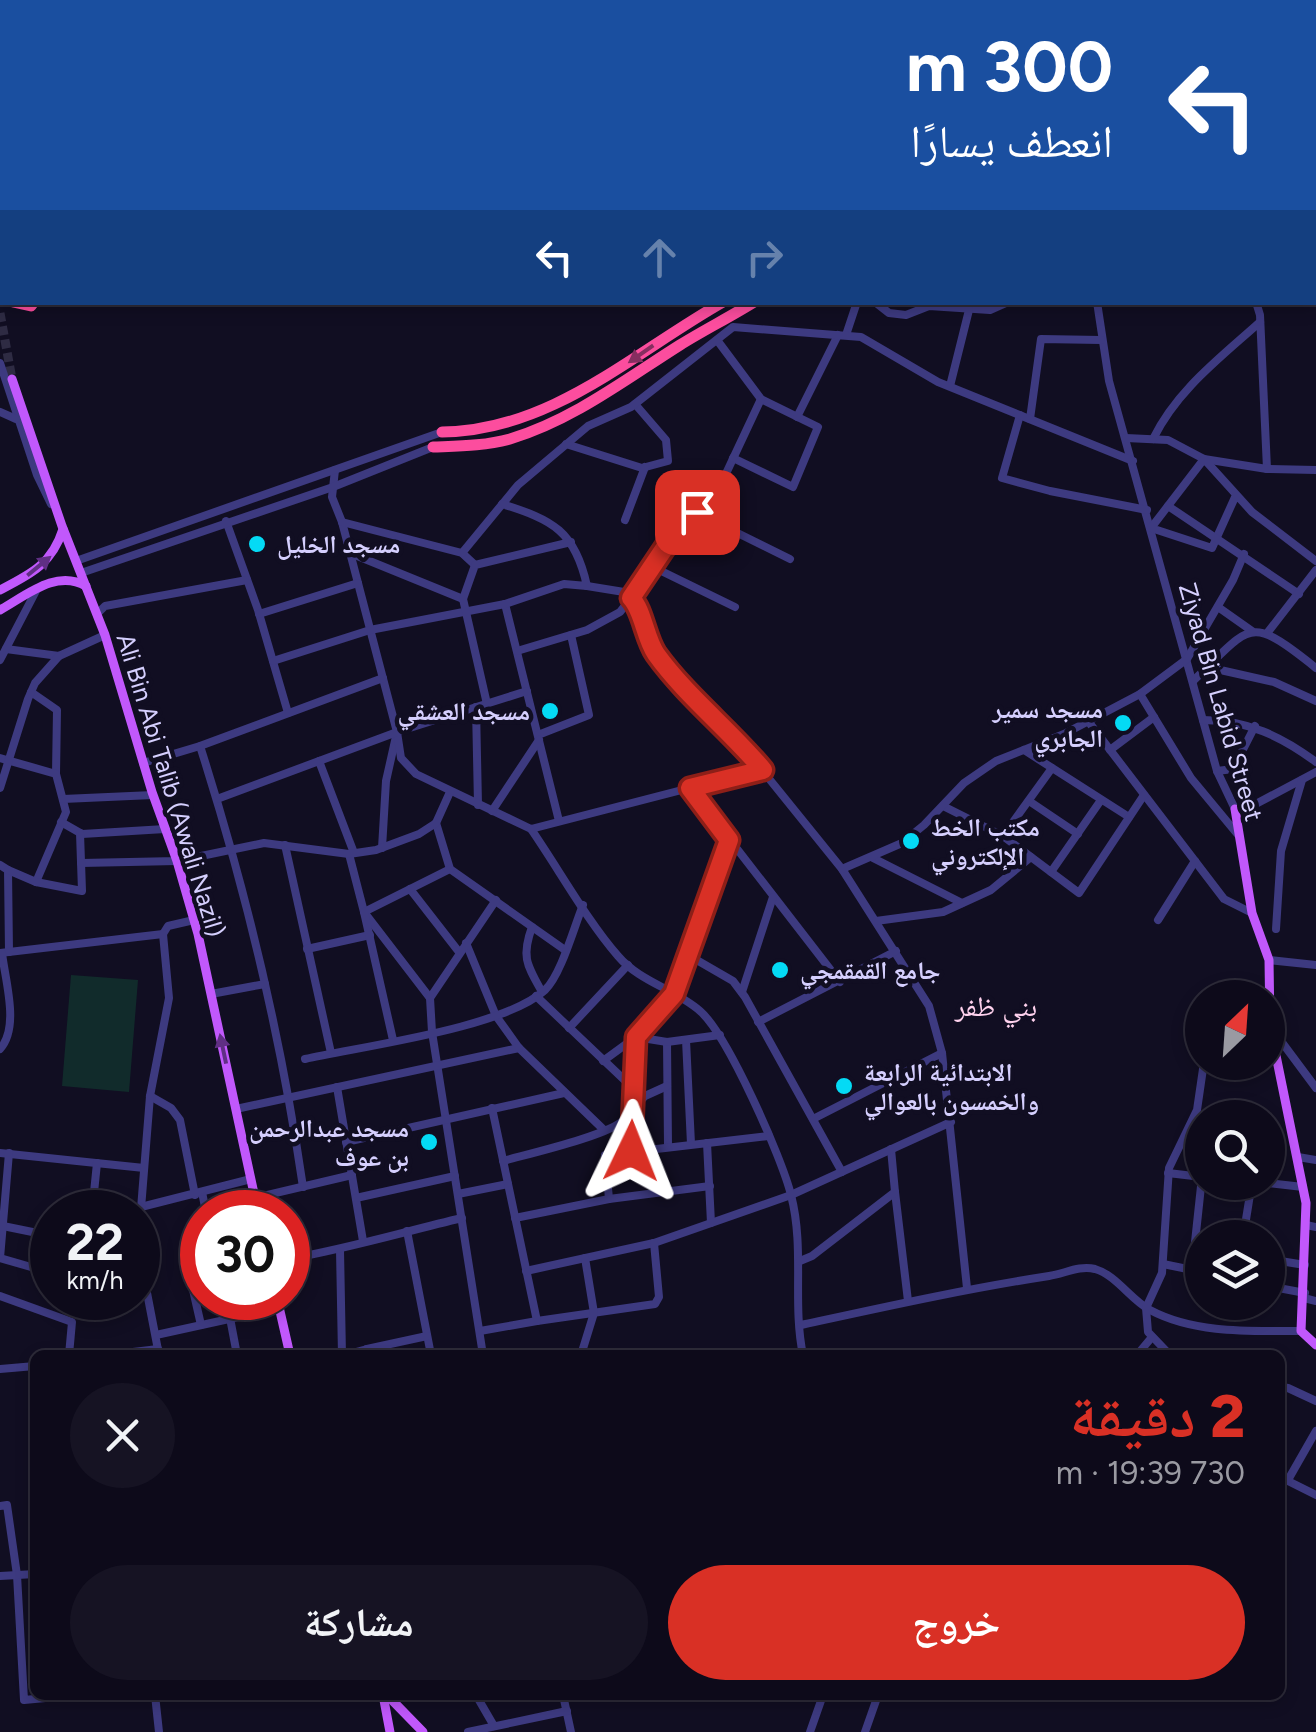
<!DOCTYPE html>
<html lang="ar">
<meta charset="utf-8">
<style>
body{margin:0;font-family:Figtree,"Noto Naskh Arabic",sans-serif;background:#161323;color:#f1f3f6;direction:rtl;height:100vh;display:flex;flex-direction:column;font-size:38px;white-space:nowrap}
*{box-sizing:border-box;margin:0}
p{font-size:32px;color:#9a9aa2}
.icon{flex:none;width:55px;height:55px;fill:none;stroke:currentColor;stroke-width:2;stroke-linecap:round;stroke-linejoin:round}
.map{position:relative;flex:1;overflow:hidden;direction:ltr}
.side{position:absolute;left:30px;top:1350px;width:1255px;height:350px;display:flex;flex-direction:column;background:#0d0a1a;border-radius:15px;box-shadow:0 5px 15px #0003,0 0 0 2px #2d2b39;direction:rtl}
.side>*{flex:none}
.banner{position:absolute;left:0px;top:0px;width:1318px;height:305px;box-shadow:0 5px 15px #0003,0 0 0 2px #2d2b39;direction:rtl;background:#1a4fa0;color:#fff;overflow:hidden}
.needle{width:65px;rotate:25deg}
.buttons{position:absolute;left:1185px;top:980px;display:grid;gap:20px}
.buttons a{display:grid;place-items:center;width:100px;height:100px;border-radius:50%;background:#0d0a1a;box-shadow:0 5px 15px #0003,0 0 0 2px #2d2b39;font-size:50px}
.speed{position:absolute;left:30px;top:1190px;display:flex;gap:20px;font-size:50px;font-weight:700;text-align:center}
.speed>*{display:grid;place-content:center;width:130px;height:130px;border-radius:50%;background:#0d0a1a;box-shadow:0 5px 15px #0003,0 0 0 2px #2d2b39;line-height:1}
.speed small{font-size:25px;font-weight:400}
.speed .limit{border:15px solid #d22;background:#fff;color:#111}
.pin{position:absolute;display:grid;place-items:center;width:85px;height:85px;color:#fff;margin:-42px;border-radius:20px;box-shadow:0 5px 15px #0006}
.me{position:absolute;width:110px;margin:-55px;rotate:2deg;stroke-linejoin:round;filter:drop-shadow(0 0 8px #0008)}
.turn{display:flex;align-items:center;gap:35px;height:210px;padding:0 40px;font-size:45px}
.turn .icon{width:130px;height:130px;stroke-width:2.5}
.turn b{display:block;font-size:70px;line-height:85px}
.lanes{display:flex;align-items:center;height:95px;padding:0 40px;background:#0003;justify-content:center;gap:50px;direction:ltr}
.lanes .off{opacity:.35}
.round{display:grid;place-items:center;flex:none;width:105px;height:105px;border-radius:52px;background:#161323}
.overview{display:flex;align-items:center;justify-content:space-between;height:170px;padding:0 40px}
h1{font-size:60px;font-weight:800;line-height:75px;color:#d93025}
.cta{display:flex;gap:20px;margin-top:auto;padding:20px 40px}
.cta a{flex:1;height:115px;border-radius:60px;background:#d93025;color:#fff;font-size:40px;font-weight:800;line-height:115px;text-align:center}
.cta a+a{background:#161323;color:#f1f3f6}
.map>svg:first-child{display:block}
.green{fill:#112b2b}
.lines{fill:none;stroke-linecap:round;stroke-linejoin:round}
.major-tunnel{stroke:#2e2b43;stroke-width:9;stroke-dasharray:9 4.5;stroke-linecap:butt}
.minor{stroke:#3d3a80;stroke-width:8}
.major{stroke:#c158fc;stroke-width:9}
.highway{stroke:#fc4d9e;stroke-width:11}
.oneway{fill:#862e60}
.oneway2{fill:#602f84}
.route-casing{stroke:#8d1f18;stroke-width:25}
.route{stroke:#d93025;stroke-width:18}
.poi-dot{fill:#04daf5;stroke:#110e22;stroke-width:4}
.labels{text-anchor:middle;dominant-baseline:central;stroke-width:9;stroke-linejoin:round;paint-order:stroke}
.poi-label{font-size:25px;font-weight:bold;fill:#d5cffe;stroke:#110e22;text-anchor:start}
.street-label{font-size:25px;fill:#d5cffe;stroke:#110e22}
.neighbourhood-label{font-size:28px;fill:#fed1ed;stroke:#110e22}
</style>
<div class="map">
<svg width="1316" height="1732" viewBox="0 0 1316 1732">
<rect width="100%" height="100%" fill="#110e22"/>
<path class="green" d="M71 975 138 980 129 1092 62 1086Z"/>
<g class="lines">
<path class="major-tunnel" d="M0 313 12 379"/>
<g class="minor">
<path d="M1298 0 1305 2"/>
<path d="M1129 2H1137"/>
<path d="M1254 2V0"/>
<path d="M1315 6 1316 7"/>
<path d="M1315 67H1316"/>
<path d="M1315 135H1316"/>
<path d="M1315 199 1316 200"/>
<path d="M1315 248 1316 246"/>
<path d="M1315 296 1316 297"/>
<path d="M875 302 889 313 906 315 929 306 990 310 1008 302"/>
<path d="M1097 302 1109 381 1217 771 1235 809 1252 806 1316 772"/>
<path d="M1256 302 1260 315 1267 469"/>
<path d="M846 335 857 302"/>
<path d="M717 340 761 399 818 427 793 487 733 458"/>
<path d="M0 363 37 475 51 504"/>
<path d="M950 386 969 310"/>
<path d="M0 412 16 419"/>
<path d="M1020 415 1002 478 1050 491 1147 510"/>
<path d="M797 417 838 335"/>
<path d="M1030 419 1041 339 1101 340"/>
<path d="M1126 438 1168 440 1204 459 1267 469 1316 470"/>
<path d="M1153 439C1177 390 1220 358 1260 322"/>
<path d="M566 444 642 468 668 461 666 440 635 404"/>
<path d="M335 470 332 497 342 522 397 732 386 781 382 848"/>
<path d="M1236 495 1212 548 1151 528 1204 459 1252 512 1316 561"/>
<path d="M1168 506 1299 594"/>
<path d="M697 513 790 559"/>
<path d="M625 520 645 467"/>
<path d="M226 521 258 610 288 713"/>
<path d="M342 522 462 553 475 565"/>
<path d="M350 553 463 599"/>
<path d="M462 553 518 485 588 426 631 407 733 327 861 337 938 382 1133 461"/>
<path d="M76 561 442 432"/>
<path d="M653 567 735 607"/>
<path d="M81 573 333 487 433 447"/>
<path d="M587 586 624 592 637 604 642 627 655 653 697 701 741 744 842 869 929 1006 942 1053 967 1288"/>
<path d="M505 604 559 821"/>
<path d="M1218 607 1252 631"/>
<path d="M97 614 105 606 247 580"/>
<path d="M259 614 358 583"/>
<path d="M1268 632 1316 570"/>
<path d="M6 649 59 656 105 635"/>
<path d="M517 651 587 630 620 612 645 580 678 528 715 497 761 399"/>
<path d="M0 660 37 589"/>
<path d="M273 661 370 630 505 604 564 584 587 586C575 531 553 520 502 504"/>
<path d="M1207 667 1274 682 1316 701"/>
<path d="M1193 681C1252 625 1247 613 1316 668"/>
<path d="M31 692 57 710 56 774"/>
<path d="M1140 694 1191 778 1239 836"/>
<path d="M487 704 463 599 475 565 571 542"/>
<path d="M476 707 478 805"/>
<path d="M1203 720C1247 720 1281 736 1316 762"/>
<path d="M1088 721 1224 899 1252 913"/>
<path d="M397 732 401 758 416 774 531 829 763 769"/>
<path d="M538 735 589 715 571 635"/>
<path d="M200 746C246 890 281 1037 303 1187"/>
<path d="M1024 750 1129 817"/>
<path d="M1110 750 1154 717"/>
<path d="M0 758 56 774 66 812 36 882"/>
<path d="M319 761 354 853"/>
<path d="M143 763 200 746 383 678"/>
<path d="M1217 771 1233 769 1255 726"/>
<path d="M0 788 28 699 35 683 59 656"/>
<path d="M690 788 840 982"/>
<path d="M63 799 153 795"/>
<path d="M217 799 397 732 527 691"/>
<path d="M1029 801 1078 834"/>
<path d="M943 806 1003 836 1079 893 1144 795"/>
<path d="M492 811 539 740"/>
<path d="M61 822 82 834 165 829"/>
<path d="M436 823 450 869 565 950"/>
<path d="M531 829C558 868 588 922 618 956 640 982 675 989 700 1011 727 1034 782 1158 791 1195 805 1249 792 1302 803 1355"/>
<path d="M1003 836 1052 768"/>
<path d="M285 845 331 1053"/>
<path d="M349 854 364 912 430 998 432 1032 483 1355"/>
<path d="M873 858 962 903"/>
<path d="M81 863 177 861 264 843 349 854 376 850 419 834 436 823 450 792"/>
<path d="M0 865 8 870 9 952"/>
<path d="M842 869 902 843 924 825 964 783 996 761 1064 734 1140 694 1187 659 1233 580 1244 554"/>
<path d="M8 870 36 882 82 891 80 833"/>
<path d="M1051 872 1101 800"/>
<path d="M410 889 459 952"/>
<path d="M1158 920 1195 861"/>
<path d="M876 921 943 912 991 890 1031 857"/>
<path d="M532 927C521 957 527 965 542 992"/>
<path d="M1276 929 1281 851 1302 780"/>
<path d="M466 943 496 1016 519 1048 604 1130"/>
<path d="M307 949 370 935"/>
<path d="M0 953 163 934 168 926 194 920"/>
<path d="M688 955 733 981 745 997 842 1172"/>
<path d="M1269 960 1316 965"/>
<path d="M742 992 773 897"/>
<path d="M211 994 265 984"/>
<path d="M430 998 496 900"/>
<path d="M758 1022 896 951"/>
<path d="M569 1028 628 965"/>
<path d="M1272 1029 1316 1088"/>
<path d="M393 1040 364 912 450 869"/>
<path d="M686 1040 691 1144"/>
<path d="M667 1042 668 1146"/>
<path d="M0 1049C20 1027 5 980 2 953"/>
<path d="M305 1059C363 1046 504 1028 545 990 561 975 574 927 583 905"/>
<path d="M603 1061 644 1031 673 994 729 840"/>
<path d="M337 1087 363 1241"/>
<path d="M634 1089 636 1037 667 1042 720 1035"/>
<path d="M150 1096 171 1108 180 1120 195 1195"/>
<path d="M236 1109 519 1048"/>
<path d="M813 1119 942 1053"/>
<path d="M346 1142 564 1093"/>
<path d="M707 1143 711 1223"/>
<path d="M631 1151V1111L645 1096 667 1086"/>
<path d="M0 1153 144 1168"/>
<path d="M1298 1157 1316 1160"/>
<path d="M503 1161C528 1154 611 1135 625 1119 634 1111 633 1100 634 1089L536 996"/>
<path d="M1168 1173 1202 1177 1192 1270"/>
<path d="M1260 1182 1303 1187"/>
<path d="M202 1192 206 1212"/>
<path d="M895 1192 908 1301"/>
<path d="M458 1194 508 1184"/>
<path d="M254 1198 352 1175"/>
<path d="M356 1198 455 1176"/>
<path d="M609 1199 605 1155 769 1136"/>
<path d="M141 1207 251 1179"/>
<path d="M92 1212 97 1163"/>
<path d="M515 1218 609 1199 710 1186"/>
<path d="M1306 1225 1316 1227"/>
<path d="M3 1226 52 1236"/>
<path d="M407 1231 431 1355"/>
<path d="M1243 1238 1252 1182"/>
<path d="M340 1250 342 1355"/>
<path d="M0 1258 9 1153"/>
<path d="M0 1258 52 1273"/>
<path d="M288 1259C346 1249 403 1232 462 1218"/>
<path d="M1268 1259 1305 1265"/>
<path d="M800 1261 812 1256 895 1192 891 1149"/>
<path d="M1163 1264 1202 1272"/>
<path d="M526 1271 654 1243 791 1195 951 1122"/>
<path d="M1268 1286 1305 1293"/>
<path d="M0 1296 72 1322 69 1355"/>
<path d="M1304 1298 1316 1301"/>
<path d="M230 1318 237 1355"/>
<path d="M537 1321 655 1304 659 1297 654 1243"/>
<path d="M201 1325 191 1281 202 1278"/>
<path d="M801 1325C884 1307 965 1289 1049 1276 1064 1274 1079 1265 1095 1269 1116 1275 1131 1300 1150 1310 1195 1334 1251 1331 1301 1331"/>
<path d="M480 1331 537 1321 492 1108"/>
<path d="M156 1335 279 1308"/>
<path d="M367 1349 427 1336"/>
<path d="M108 1355 158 1349"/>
<path d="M159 1355 138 1246 150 1096 169 998 163 934"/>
<path d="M345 1355 367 1349 369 1355"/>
<path d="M581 1355 594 1313 585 1258"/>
<path d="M1137 1355 1152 1337"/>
<path d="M1170 1355 1148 1332 1146 1308 1162 1273 1169 1168 1197 1110 1204 1062"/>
<path d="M0 1369 35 1366"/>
<path d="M1288 1388 1316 1401"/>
<path d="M1280 1477 1316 1495"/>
<path d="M1288 1480 1316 1431"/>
<path d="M0 1506 7 1505 17 1575 24 1700 78 1695"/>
<path d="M0 1576 35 1574"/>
<path d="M155 1695 159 1732"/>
<path d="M476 1695 494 1726"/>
<path d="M563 1695 571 1732"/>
<path d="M468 1732 567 1711"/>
<path d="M810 1732 823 1695"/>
<path d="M865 1732 878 1695"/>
</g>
<g class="major">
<path d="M1315 26H1316"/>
<path d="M1315 48H1316"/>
<path d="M12 379 62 526 105 635 152 792 177 861 198 934 258 1212"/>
<path d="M0 590C31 574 52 564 63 529"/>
<path d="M0 610C27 595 56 569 86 586"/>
<path d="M1235 809 1252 913 1269 960 1270 1026 1306 1203 1301 1331 1316 1345"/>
<path d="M277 1298 290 1355"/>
<path d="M383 1695 390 1732"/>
<path d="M387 1695 423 1732"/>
</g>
<g class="highway">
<path d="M1013 2 1014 0"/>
<path d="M0 282 2 283"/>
<path d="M0 298H2"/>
<path d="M13 302 31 306 34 302"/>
<path d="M442 432C551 431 633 353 723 302"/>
<path d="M433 447C458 446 485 446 510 439 573 420 626 379 680 345 704 330 730 317 754 302"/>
</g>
</g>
<defs><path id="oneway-solid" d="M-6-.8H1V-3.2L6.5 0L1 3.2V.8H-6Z" transform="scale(2.5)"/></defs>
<use class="oneway" href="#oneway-solid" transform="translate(641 354) rotate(145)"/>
<g class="oneway2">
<use href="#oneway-solid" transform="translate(39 566) rotate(-39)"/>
<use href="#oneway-solid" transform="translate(223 1049) rotate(-102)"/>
</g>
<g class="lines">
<g class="route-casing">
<path id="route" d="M631 1151 636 1037 674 994 729 840 690 788 763 770C730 730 687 697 656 654 645 638 643 610 631 598L678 528 697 512"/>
</g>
<use href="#route" class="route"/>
</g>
<g class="poi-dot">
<circle cx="257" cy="544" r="10"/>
<circle cx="550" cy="711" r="10"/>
<circle cx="1123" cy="723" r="10"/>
<circle cx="911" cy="841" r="10"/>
<circle cx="780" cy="970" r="10"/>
<circle cx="844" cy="1086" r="10"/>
<circle cx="429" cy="1142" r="10"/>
</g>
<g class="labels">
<g class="poi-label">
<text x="277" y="544">مسجد الخليل</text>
<text x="1103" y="709" text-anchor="end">مسجد سمير<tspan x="1103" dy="29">الجابري</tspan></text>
<text x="530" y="711" text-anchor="end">مسجد العشقي</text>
<text x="931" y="827">مكتب الخط<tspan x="931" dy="29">الإلكتروني</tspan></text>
<text x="800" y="970">جامع القمقمجي</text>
<text x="864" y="1072">الابتدائية الرابعة<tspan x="864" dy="29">والخمسون بالعوالي</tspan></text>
<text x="409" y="1128" text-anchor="end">مسجد عبدالرحمن<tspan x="409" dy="29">بن عوف</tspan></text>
</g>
<g class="street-label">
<text transform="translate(1221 702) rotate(74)">Ziyad Bin Labid Street</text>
<text transform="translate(171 785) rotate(73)">Ali Bin Abi Talib (Awali Nazil)</text>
</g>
<g class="neighbourhood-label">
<text x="996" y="1006">بني ظفر</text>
</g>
</g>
</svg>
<div class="buttons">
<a><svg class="needle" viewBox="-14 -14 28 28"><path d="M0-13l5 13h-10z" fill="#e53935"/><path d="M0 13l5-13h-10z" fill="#9a9aa2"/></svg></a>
<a><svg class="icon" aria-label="search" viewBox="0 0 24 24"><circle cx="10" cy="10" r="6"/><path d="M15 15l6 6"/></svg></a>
<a><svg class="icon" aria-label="layers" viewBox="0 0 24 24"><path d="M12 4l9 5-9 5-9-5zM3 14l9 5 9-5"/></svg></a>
</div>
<div class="speed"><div>22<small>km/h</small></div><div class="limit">30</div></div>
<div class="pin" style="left:697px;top:512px;background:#d93025"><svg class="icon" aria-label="arrive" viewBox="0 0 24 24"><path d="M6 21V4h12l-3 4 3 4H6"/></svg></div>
<svg class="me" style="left:631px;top:1151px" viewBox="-20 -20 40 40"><path d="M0-17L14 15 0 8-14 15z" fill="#d93025" stroke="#fff" stroke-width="4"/></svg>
<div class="banner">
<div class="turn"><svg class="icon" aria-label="left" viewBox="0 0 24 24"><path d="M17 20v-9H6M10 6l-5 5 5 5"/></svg><div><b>300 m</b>انعطف يسارًا</div></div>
<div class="lanes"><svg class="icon" aria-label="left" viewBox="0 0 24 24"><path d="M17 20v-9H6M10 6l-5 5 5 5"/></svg><svg class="icon off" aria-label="ahead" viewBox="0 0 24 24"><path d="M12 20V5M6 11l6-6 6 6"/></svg><svg class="icon off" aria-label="right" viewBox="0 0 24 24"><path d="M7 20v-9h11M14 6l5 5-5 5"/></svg></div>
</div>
<section class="side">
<div class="overview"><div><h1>2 دقيقة</h1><p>730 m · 19:39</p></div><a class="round"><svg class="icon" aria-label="close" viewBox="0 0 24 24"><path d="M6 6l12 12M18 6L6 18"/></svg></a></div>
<div class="cta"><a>خروج</a><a>مشاركة</a></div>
</section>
</div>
